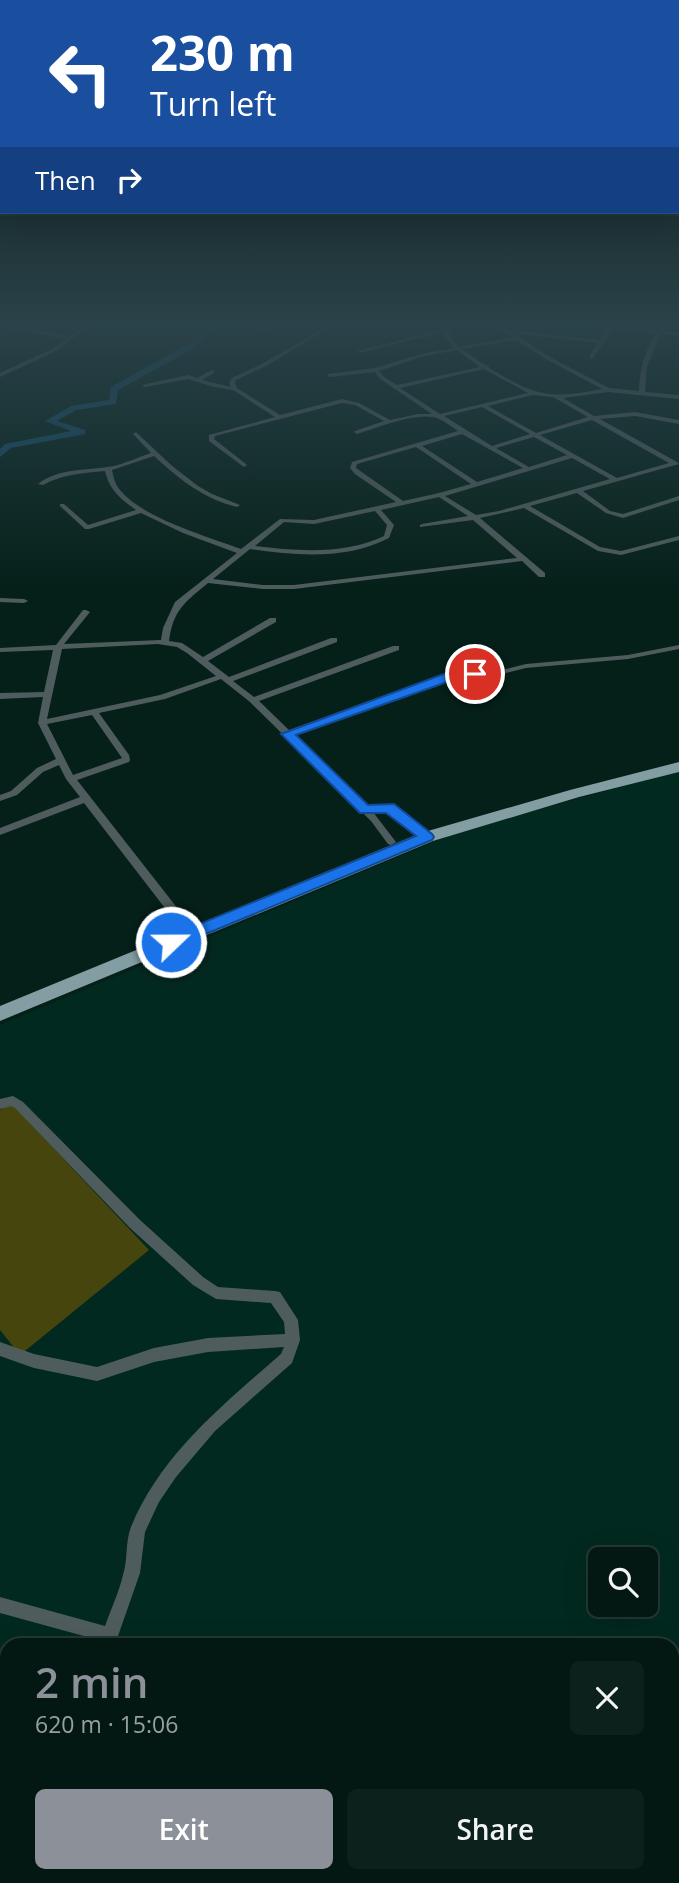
<!DOCTYPE html>
<meta charset="utf-8">
<style>
body{margin:0;font-family:"Open Sans",sans-serif;background:#0d211c;color:#f1f3f6;height:100vh;display:flex;flex-direction:column;font-size:26px;white-space:nowrap}
*{box-sizing:border-box;margin:0}
p{font-size:23px;color:#97a0a0}
.icon{flex:none;width:38px;height:38px;fill:none;stroke:currentColor;stroke-width:2;stroke-linecap:round;stroke-linejoin:round}
.map{position:relative;flex:1;overflow:hidden}
.sheet{position:absolute;left:0px;top:1638px;width:679px;height:245px;display:flex;flex-direction:column;background:#041813;border-radius:21px 21px 0 0;box-shadow:0 7px 28px #0002,0 0 0 2px #253733}
.sheet>*{flex:none}
.hud{position:absolute;left:0px;top:0px;width:679px;height:214px;box-shadow:0 7px 28px #0002,0 0 0 2px #253733;background:#1a4fa0;color:#fff;overflow:hidden}
.buttons{position:absolute;left:588px;top:1547px;display:grid;gap:14px}
.buttons a{display:grid;place-items:center;width:70px;height:70px;border-radius:10px;background:#041813;box-shadow:0 7px 28px #0002,0 0 0 2px #253733;font-size:35px}
.pin{position:absolute;display:grid;place-items:center;width:60px;height:60px;color:#fff;margin:-30px;border:4px solid #fff;border-radius:50%;box-shadow:0 2px 7px #0007}
.me{position:absolute;width:77px;margin:-38px;rotate:68deg;stroke-linejoin:round;filter:drop-shadow(0 0 5px #0008)}
.turn{display:flex;align-items:center;gap:24px;height:147px;padding:0 35px;font-size:32px}
.turn .icon{width:91px;height:91px;stroke-width:2.5}
.turn b{display:block;font-size:49px;line-height:60px}
.then{display:flex;align-items:center;height:66px;padding:0 35px;background:#0003;gap:14px;font-size:26px}
.round{display:grid;place-items:center;flex:none;width:74px;height:74px;border-radius:10px;background:#0d211c}
.head{display:flex;align-items:center;justify-content:space-between;height:119px;padding:0 35px}
h1{font-size:42px;font-weight:600;line-height:52px;color:#8c9099}
.primary-button{display:flex;gap:14px;margin-top:auto;padding:14px 35px}
.primary-button a{flex:1;height:80px;border-radius:10px;background:#8c9099;color:#fff;font-size:28px;font-weight:600;line-height:80px;text-align:center}
.primary-button a+a{background:#0d211c;color:#f1f3f6}
.map>svg:first-child{display:block}
.built{fill:#022920;fill-rule:evenodd}
.green{fill:#47450e}
.lines{fill:none;stroke-linecap:round;stroke-linejoin:round}
.river{fill:#154a68;fill-rule:evenodd}
.minor{fill:#4f5c5e;fill-rule:evenodd}
.primary{fill:#839ea2;fill-rule:evenodd}
.route{fill:#1a73e8;stroke:#114b97;stroke-width:2}
</style>
<div class="map">
<svg width="679" height="1883" viewBox="0 0 679 1883">
<rect width="100%" height="100%" fill="#052019"/>
<path class="built" d="M679 771V1804L672 1807V1645H7V1876H672V1838L679 1860V1883H0V1025L460 831ZM600 1559H646V1605H600Z"/>
<path class="green" d="M11 1103 149 1250 20 1355 0 1330V1110Z"/>
<g class="lines">
<path class="river" d="M207 326H215L196 347 118 390 116 404 76 410 57 421 85 430V434L11 448 0 457V449L5 444 71 431 45 421 71 406 109 400 111 387 190 343Z"/>
<g class="minor">
<path d="M2 326H12L70 336 84 326H90L56 351 0 377V373L52 349 66 339Z"/>
<path d="M270 326H277L263 333 258 332Z"/>
<path d="M327 326H333L266 366 236 380 235 383 237 388 280 415 342 399 359 403 390 420 418 414H432L380 379 375 372 330 377 328 376V374L375 368 421 354 454 348 442 332 360 353 357 351 440 330 439 326H443L445 329 464 326 447 331 459 347 513 337 497 326H502L508 330 599 340 607 326 658 330 661 327 664 329 663 331 679 332V336L661 333 660 335 647 367 645 392 679 395V399L608 392 563 398 594 416 635 412 679 420V424L635 416 600 419 677 462 679 464 583 491 610 511 623 514 679 496V500L623 518 606 513 577 493 530 506 600 547 621 551 679 536V540L621 555 598 551 524 508 480 518 545 573V577H539L522 561 294 589H263L208 583C185 602 173 610 169 641L182 643 203 657 270 618H276V622L208 661 229 677 331 638H337V642L233 681 254 697 393 646H399V650L259 701 289 730 448 675 502 670 526 664 628 655 679 645V649L628 659 526 668 502 674 449 679 293 735 367 807 392 806 432 837 427 840 424 839 387 811 373 812 396 842 391 845 388 844 371 821 250 702 221 679 165 699 99 713 129 755 130 760 129 762 77 780 189 923 190 926 189 929H181L84 803 0 835V828L80 797 66 779 59 765 43 772 17 795 0 801V795L11 791 37 768 56 759 38 723 43 697 0 699V693L44 692 53 650 0 652V648L56 645 83 610H86L90 612 64 644 161 640 163 628 175 602 237 553 183 533 141 513 89 529H85L60 506V504H64L88 525 136 510C120 498 110 491 105 471 83 473 63 474 43 485L38 484C60 467 88 471 114 466 126 463 139 457 151 453L134 435 133 434 136 432 171 465 198 486 212 494 240 505 237 507C204 499 179 479 154 456L112 470C113 475 114 481 117 486 138 517 206 536 241 549L280 519 314 520 396 502 355 474 350 468 352 462 458 431C452 427 446 422 439 419 420 410 377 428 357 434L354 432 355 431 384 421 355 405 342 403 215 436 214 439 246 464 247 465 244 467 209 441V435L275 417 233 390 214 387 188 379 145 387 142 385 188 375 197 378 212 370 214 371V373L202 380 231 387 229 383 232 378 262 364ZM612 328 656 333C645 351 639 371 639 391L609 388 550 357 513 333 597 343 589 357 592 359 605 342ZM516 340 546 359 602 389C580 393 557 398 535 391 520 387 502 375 489 368V366L483 364 462 349ZM457 350 480 367 397 385 384 377 379 371 424 356ZM484 369 528 393 440 414 400 388ZM533 395 553 397 588 417 536 433 488 406ZM482 407 530 434 492 446 444 416ZM592 420 669 463 617 478 540 435ZM462 434 523 468 477 482 422 446ZM534 437 567 455 529 467 496 448ZM416 447 471 484 439 493 403 501 356 468 357 464ZM572 458 610 479 499 511 476 515 445 496ZM439 497 468 516 422 524 420 525V527L473 520 517 558 294 585H263L213 579 250 549C297 556 346 560 389 538L394 525 381 510ZM375 511 387 525 384 536C344 555 298 551 255 546L284 522 314 524ZM158 644 177 647 187 653 216 676 160 695 47 719 62 649ZM92 715 122 758 73 775 47 724Z"/>
<path d="M0 598 24 599 28 601 24 603 0 602Z"/>
<path d="M13 1096 23 1102 140 1220 203 1277 218 1287 275 1291 280 1292 298 1320 300 1340 292 1363 215 1431 176 1477 159 1502 145 1532 140 1573 118 1636 122 1645H106L102 1641 0 1613V1597L105 1626C111 1609 119 1592 123 1575 128 1560 125 1542 131 1527 161 1454 224 1404 281 1354L284 1347 208 1352 154 1362 97 1381 34 1368 0 1356V1342L34 1354 97 1367 154 1348 208 1338 285 1334 284 1322 271 1303 216 1299 193 1285 130 1228 15 1108 11 1106 0 1109V1099Z"/>
<path d="M7 1806V1831L0 1834V1810Z"/>
</g>
<path class="primary" d="M679 762V772L579 797 433 841 0 1021V1006L421 833 570 790Z"/>
</g>
<linearGradient id="sky" x2="0" y2="1"><stop stop-color="#03120e"/><stop offset="0.55" stop-color="#2a4249"/><stop offset="1" stop-color="#2a4249" stop-opacity="0"/></linearGradient>
<rect width="679" height="589" fill="url(#sky)"/>
<path class="route" d="M475 671 480 672V677L450 681 296 735 368 805 394 804 432 834 434 837 432 840 177 946H165L163 942 165 938 416 836 386 813H360L281 734 444 674Z"/>
</svg>
<div class="buttons">
<a><svg class="icon" aria-label="search" viewBox="0 0 24 24"><circle cx="10" cy="10" r="6"/><path d="M15 15l6 6"/></svg></a>
</div>
<div class="pin" style="left:475px;top:674px;background:#d93025"><svg class="icon" aria-label="arrive" viewBox="0 0 24 24"><path d="M6 21V4h12l-3 4 3 4H6"/></svg></div>
<svg class="me" style="left:171px;top:942px" viewBox="-20 -20 40 40"><circle r="17" fill="#1a73e8" stroke="#fff" stroke-width="3"/><path d="M0-11L8 9 0 5-8 9z" fill="#fff"/></svg>
<div class="hud">
<div class="turn"><svg class="icon" aria-label="left" viewBox="0 0 24 24"><path d="M17 20v-9H6M10 6l-5 5 5 5"/></svg><div><b>230 m</b>Turn left</div></div>
<div class="then">Then<svg class="icon" aria-label="right" viewBox="0 0 24 24"><path d="M7 20v-9h11M14 6l5 5-5 5"/></svg></div>
</div>
<section class="sheet">
<div class="head"><div><h1>2 min</h1><p>620 m · 15:06</p></div><a class="round"><svg class="icon" aria-label="close" viewBox="0 0 24 24"><path d="M6 6l12 12M18 6L6 18"/></svg></a></div>
<div class="primary-button"><a>Exit</a><a>Share</a></div>
</section>
</div>
